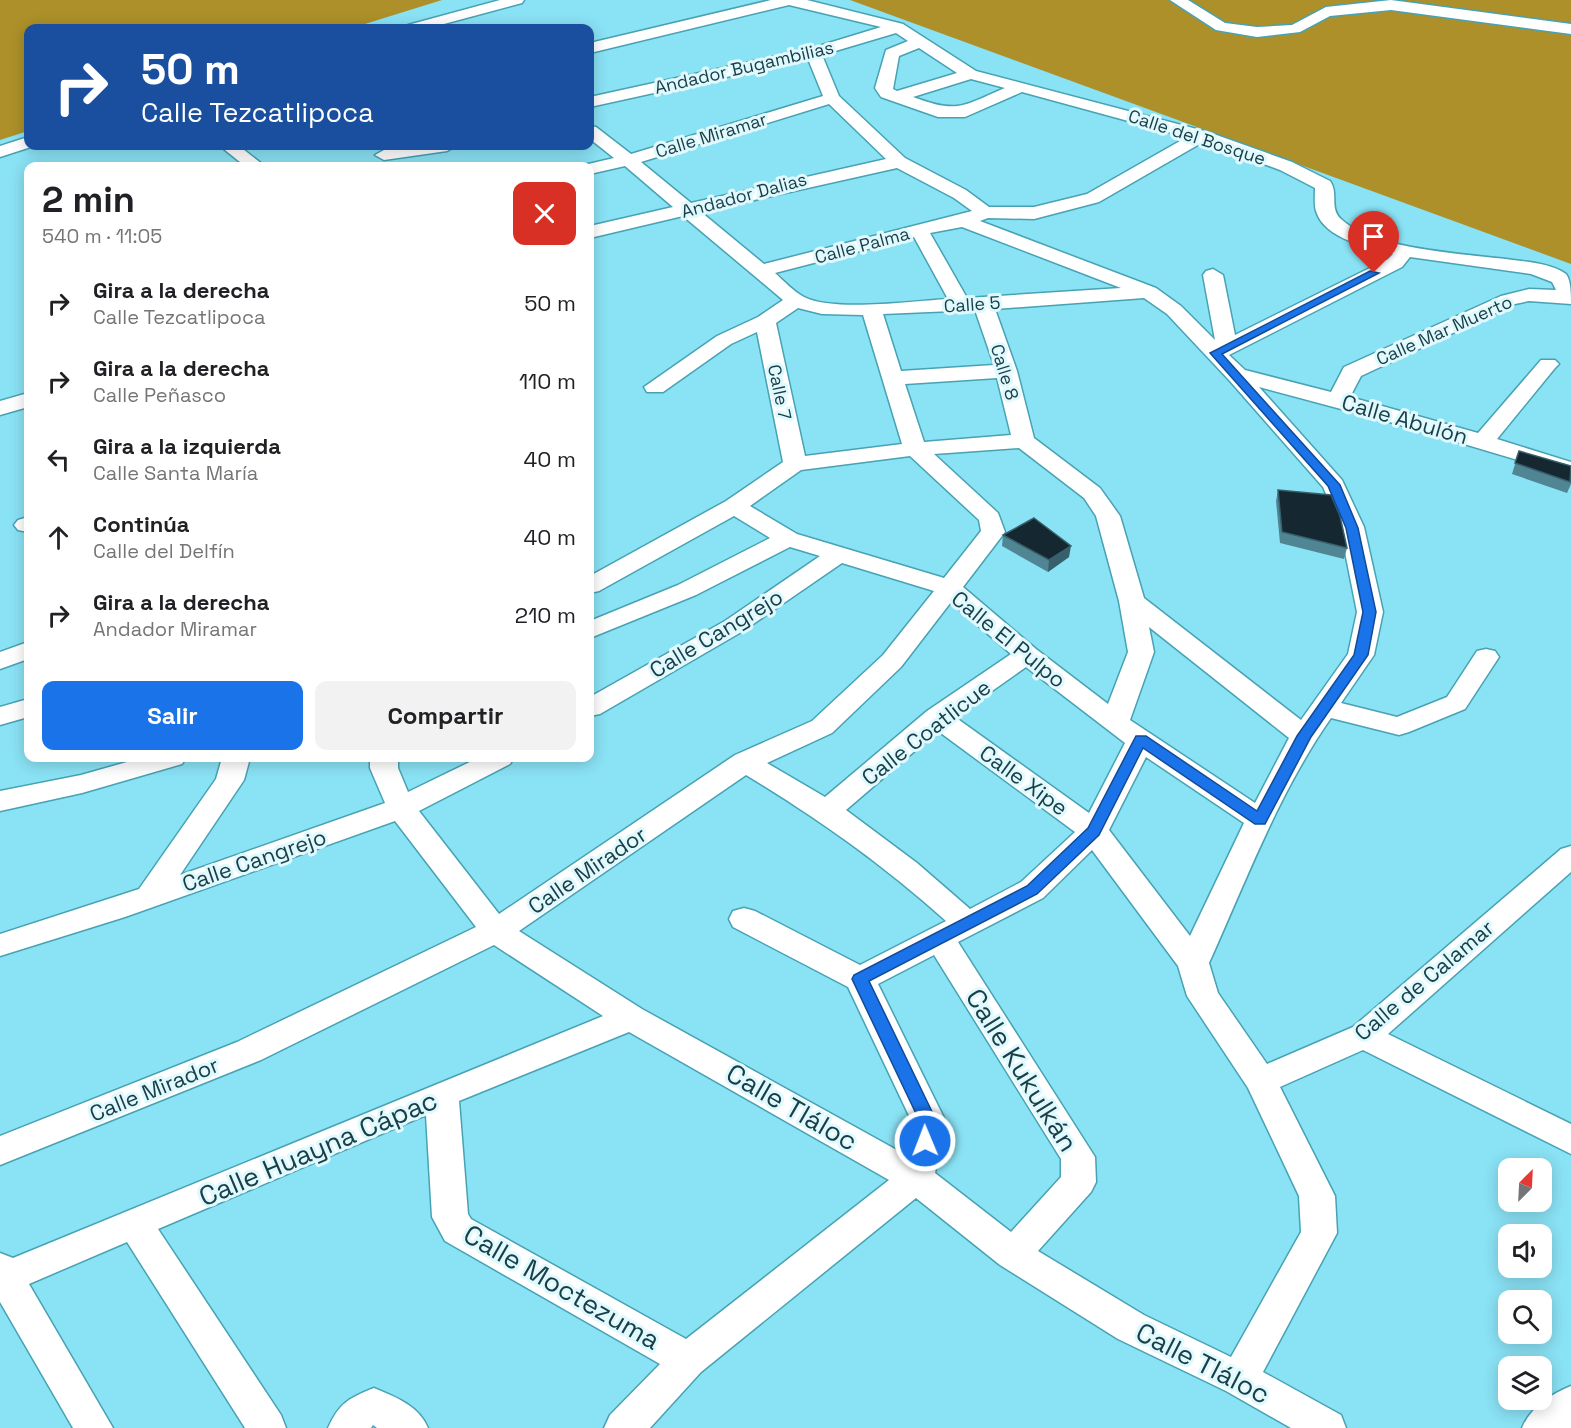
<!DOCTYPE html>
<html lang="es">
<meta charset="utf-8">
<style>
body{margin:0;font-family:"Space Grotesk",sans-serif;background:#f2f2f2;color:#202124;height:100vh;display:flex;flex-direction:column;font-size:22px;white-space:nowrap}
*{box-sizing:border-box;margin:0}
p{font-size:20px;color:#757577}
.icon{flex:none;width:33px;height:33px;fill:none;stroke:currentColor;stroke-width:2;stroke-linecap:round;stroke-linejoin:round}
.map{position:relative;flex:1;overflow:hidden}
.panel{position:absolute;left:24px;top:162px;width:570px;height:600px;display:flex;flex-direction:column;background:#fff;border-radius:12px;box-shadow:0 3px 15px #0003}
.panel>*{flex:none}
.top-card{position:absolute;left:24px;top:24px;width:570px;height:126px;border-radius:12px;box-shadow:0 3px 15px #0003;background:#1a4fa0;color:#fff;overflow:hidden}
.needle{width:39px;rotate:24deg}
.buttons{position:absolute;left:1498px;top:1158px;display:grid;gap:12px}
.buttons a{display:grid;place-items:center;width:54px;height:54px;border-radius:12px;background:#fff;box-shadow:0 3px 15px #0003;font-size:30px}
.pin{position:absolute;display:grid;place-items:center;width:51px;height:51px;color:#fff;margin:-62px -26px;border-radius:50% 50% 50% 0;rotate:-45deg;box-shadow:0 0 6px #0007}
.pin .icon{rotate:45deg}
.me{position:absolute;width:66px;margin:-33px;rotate:359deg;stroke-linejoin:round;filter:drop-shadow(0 0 4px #0008)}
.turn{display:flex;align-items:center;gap:21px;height:126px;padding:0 18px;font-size:27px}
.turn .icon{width:78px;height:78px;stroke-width:2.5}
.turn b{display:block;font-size:42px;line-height:51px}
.round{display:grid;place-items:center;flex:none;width:63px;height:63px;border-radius:12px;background:#f2f2f2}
.headline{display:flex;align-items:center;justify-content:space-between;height:102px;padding:0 18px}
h1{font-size:36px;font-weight:800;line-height:45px}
.button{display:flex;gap:12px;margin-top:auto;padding:12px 18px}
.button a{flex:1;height:69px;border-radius:12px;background:#1a73e8;color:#fff;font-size:24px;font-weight:800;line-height:69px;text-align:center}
.button a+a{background:#f2f2f2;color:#202124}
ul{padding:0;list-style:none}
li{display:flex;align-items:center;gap:18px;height:78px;padding:0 18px}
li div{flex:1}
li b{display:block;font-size:22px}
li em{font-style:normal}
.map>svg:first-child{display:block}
.forest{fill:#ad9029}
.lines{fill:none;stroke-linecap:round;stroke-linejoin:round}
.street-casing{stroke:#47a2b3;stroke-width:3}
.street{fill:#fff;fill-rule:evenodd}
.wall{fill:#508594}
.shaded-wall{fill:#38606c}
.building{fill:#152832;stroke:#38606c;stroke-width:1.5}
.route{fill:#1a73e8;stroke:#114b97;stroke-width:1.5}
.labels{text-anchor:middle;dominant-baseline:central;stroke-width:6;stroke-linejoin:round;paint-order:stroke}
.far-street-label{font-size:18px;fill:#183e46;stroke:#e0f9fe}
.street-label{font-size:22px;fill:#183e46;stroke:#e0f9fe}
.near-street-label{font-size:27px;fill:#183e46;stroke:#e0f9fe}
</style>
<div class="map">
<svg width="1571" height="1428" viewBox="0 0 1571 1428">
<rect width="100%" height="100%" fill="#8ae2f5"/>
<g class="forest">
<path d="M0 0H442L352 28H28V131L0 140Z"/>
<path d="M850 0H1571V264Z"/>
</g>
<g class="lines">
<g class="street-casing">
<g id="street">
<path d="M500 0H524L522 3 429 28H405L408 25Z"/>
<path d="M771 0H807L903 24 976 71 1208 132 1292 162 1330 181C1339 193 1329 208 1341 219 1373 250 1468 254 1513 260 1529 262 1552 264 1566 274 1571 280 1571 295 1571 304L1529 301 1515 304 1361 376 1350 397 1478 433 1541 360H1555L1559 364 1555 368 1497 439 1571 462V476L1397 424 1259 387 1342 480 1364 527 1383 612 1374 655 1341 703 1397 717 1447 697 1477 651 1486 649 1495 651 1499 657 1465 709 1409 732 1399 735 1331 718C1279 792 1246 881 1209 963L1218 993 1267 1064 1353 1027 1561 849 1571 846V872L1388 1034 1571 1124V1154L1363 1050 1280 1087 1335 1196 1337 1233 1263 1372 1341 1415 1346 1428H1291L1226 1391 1118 1339 1000 1265 916 1198 701 1372 650 1428H604L610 1415 660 1364 445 1241 432 1217 426 1115 158 1229 281 1415 286 1428H245L127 1242 29 1284 113 1428H73L0 1302V1253L13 1258 603 1016 494 945 261 1060 0 1165V1136L237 1042 476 927 395 821 125 917 0 956V934L139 889 216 779 222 758H250L244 780 180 875 385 803 370 768V758H398V768L408 792 478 758H514L510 764 419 811 499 914 735 755 812 721 883 655 934 591 842 563 743 631 600 714 590 716V697L725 621 820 556 790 547 696 595 590 638V621L678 585 770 538 734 516 599 591 590 593V576L726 501 783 462 757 332 731 344 663 392H647L644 387 717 336 758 317 783 300 683 216 590 238V226L673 207 625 166 590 174V166L584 165 614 158 590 139V126L596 127 631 154 823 96 808 59 590 107V97L809 49 881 27 789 5 590 53V43ZM896 33 908 41 886 50 875 88 881 97 938 117H965L1022 92 1187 137 1087 194 1034 207H989L966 190 905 158 839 96 822 55ZM919 48 957 73 897 91 893 89 899 56ZM971 79 1005 88C962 106 959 114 913 97ZM829 104 886 159 691 203 641 162ZM1203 142 1280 170 1315 188C1315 195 1314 205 1316 211 1324 239 1370 248 1393 254L1388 259 1235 335 1223 275 1213 269 1206 271 1203 275 1215 340 1181 306 1156 288 980 221 988 218 1034 219 1099 202ZM897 168 954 198 972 211 764 264 701 212ZM962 227 1121 288 967 298 930 233ZM914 237 948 299C913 301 833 312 804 297 794 292 784 281 775 273ZM1410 257 1531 274 1552 282 1556 290 1529 289 1501 296 1344 367 1331 392 1245 370 1229 355 1402 267ZM1144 298 1167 314 1229 380 1323 487 1340 527 1357 612 1348 654 1301 720 1144 598 1120 516 1100 488 1034 438 1017 371 995 309ZM798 308 822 314 863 315 902 444 805 456 776 323ZM975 310 994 365 901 371 883 314ZM997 378 1011 435 924 442 905 384ZM1019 448 1084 498 1096 516 1119 601 1128 652 1108 704 1036 649 963 587 1005 532 998 513 934 454ZM910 456 979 520 981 531 944 578 797 534 750 506 801 470ZM951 602 1011 654 927 711 825 797 767 763 832 733 901 667ZM1149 627 1289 738 1255 803 1130 720 1154 652ZM1026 667 1125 743 1089 813 955 717ZM938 731 1075 832 1021 882 970 909 917 863 846 810ZM1146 757 1244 823 1190 936 1109 830ZM746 775C820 820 881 863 946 921L860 965 755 911 744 908 733 911 729 919 733 927 848 987 912 1122 904 1154 642 1009 519 931ZM1092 850 1178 966 1187 996 1248 1088 1299 1196 1301 1232 1231 1357 1144 1315 1038 1251 1091 1192 1096 1182 1095 1157 958 942 1043 898ZM934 955 1061 1159V1177L1011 1232 935 1173 946 1122 878 984ZM629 1032 889 1180 686 1339 471 1219 468 1214 459 1101Z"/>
<path d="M1170 0H1188L1225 23 1257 27 1292 25 1326 7 1391 0 1571 24V34L1391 10 1330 16 1300 32 1257 37 1216 30Z"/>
<path d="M28 137V146H34L0 157V146Z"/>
<path d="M220 146H239L262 164 260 166H245Z"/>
<path d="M414 146H456L447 151 384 160 375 155 384 150Z"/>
<path d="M28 393V407L0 415V401Z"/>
<path d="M28 517V532L18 530 14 525 18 520Z"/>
<path d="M28 642V659L0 669V652Z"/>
<path d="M28 699V717L0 725V707Z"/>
<path d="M141 758H186L182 764 82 793 0 811V791L81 775Z"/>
<path d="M1571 1386V1428H1522C1530 1408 1551 1394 1571 1386Z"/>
<path d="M374 1388C396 1397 419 1406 428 1428H377L373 1425 371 1428H328C339 1403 349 1398 374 1388Z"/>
</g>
</g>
<use href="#street" class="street"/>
</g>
<g class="wall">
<path d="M1519 451 1571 466V484L1567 493 1512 474Z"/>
<path d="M1278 490 1347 548 1344 559 1280 543 1276 501Z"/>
<path d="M1003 535 1069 557 1048 572 1002 546Z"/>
</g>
<path class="shaded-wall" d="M1071 546 1069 557 1048 572 1049 560Z"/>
<g class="building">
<path d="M1519 451 1571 466 1570 482 1515 463Z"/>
<path d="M1278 490 1331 495 1340 516 1347 548 1282 532Z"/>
<path d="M1034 518 1071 546 1049 560 1003 535Z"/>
</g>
<path class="route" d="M1370 271 1379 273 1222 354 1340 485 1358 528 1376 612 1368 655 1311 737 1265 824H1255L1143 748 1099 835 1037 894 869 981 937 1122 931 1146H918L916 1141 920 1122 852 979 854 975 1027 886 1088 828 1136 736H1146L1257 811 1297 736 1354 655 1363 612 1346 528 1328 486 1210 353Z"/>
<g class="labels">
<g class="far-street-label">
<text transform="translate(744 67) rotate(-13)">Andador Bugambilias</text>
<text transform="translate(711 135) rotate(-17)">Calle Miramar</text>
<text transform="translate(1197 137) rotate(18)">Calle del Bosque</text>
<text transform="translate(744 195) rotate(-15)">Andador Dalias</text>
<text transform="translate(862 245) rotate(-15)">Calle Palma</text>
<text transform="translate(972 304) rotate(-4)">Calle 5</text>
<text transform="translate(1444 330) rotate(-24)">Calle Mar Muerto</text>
<text transform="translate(1005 372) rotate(73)">Calle 8</text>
<text transform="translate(780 392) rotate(78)">Calle 7</text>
</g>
<g class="street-label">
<text transform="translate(1405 419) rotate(16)">Calle Abulón</text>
<text transform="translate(716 633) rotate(-31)">Calle Cangrejo</text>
<text transform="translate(1009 639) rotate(39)">Calle El Pulpo</text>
<text transform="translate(926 732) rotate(-38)">Calle Coatlicue</text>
<text transform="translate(1024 780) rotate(36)">Calle Xipe</text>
<text transform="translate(254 860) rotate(-19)">Calle Cangrejo</text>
<text transform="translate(587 870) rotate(-34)">Calle Mirador</text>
<text transform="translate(1424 980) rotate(-40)">Calle de Calamar</text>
<text transform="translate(154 1089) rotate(-22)">Calle Mirador</text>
</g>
<g class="near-street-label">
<text transform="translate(1022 1070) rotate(58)">Calle Kukulkán</text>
<text transform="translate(792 1107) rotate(30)">Calle Tláloc</text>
<text transform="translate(318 1148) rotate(-23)">Calle Huayna Cápac</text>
<text transform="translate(562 1287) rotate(30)">Calle Moctezuma</text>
<text transform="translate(1203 1363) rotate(27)">Calle Tláloc</text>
</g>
</g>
</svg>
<div class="buttons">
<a><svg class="needle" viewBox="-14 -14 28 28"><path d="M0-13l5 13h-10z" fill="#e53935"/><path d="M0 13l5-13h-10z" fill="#757577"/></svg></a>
<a><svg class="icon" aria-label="sound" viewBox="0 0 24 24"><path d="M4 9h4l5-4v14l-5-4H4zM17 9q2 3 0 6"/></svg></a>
<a><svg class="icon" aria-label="search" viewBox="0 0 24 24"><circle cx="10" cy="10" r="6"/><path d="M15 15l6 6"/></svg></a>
<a><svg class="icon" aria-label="layers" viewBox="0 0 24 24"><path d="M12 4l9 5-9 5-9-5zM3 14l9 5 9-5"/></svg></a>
</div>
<div class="pin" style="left:1374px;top:273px;background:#d93025"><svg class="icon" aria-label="arrive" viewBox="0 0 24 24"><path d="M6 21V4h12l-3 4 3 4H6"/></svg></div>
<svg class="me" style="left:925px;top:1141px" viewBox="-20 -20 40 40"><circle r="17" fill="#1a73e8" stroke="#fff" stroke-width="3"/><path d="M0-11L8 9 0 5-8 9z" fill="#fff"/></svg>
<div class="top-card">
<div class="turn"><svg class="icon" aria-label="right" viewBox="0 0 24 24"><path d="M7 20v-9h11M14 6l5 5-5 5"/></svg><div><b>50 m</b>Calle Tezcatlipoca</div></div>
</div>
<section class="panel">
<div class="headline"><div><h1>2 min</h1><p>540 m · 11:05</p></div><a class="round" style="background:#d93025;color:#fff"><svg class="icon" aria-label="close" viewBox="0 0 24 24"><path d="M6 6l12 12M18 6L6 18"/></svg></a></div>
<ul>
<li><svg class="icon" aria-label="right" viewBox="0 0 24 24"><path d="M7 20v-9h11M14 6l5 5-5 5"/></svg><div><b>Gira a la derecha</b><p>Calle Tezcatlipoca</p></div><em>50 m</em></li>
<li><svg class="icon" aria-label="right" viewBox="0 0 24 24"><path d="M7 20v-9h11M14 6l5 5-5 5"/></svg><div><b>Gira a la derecha</b><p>Calle Peñasco</p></div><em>110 m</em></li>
<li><svg class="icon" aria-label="left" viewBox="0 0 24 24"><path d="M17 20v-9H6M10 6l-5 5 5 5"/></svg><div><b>Gira a la izquierda</b><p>Calle Santa María</p></div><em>40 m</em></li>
<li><svg class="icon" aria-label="ahead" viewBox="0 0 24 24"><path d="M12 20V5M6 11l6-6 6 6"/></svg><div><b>Continúa</b><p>Calle del Delfín</p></div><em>40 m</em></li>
<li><svg class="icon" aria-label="right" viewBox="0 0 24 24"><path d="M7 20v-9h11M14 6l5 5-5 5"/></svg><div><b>Gira a la derecha</b><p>Andador Miramar</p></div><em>210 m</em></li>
</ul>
<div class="button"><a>Salir</a><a>Compartir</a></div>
</section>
</div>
